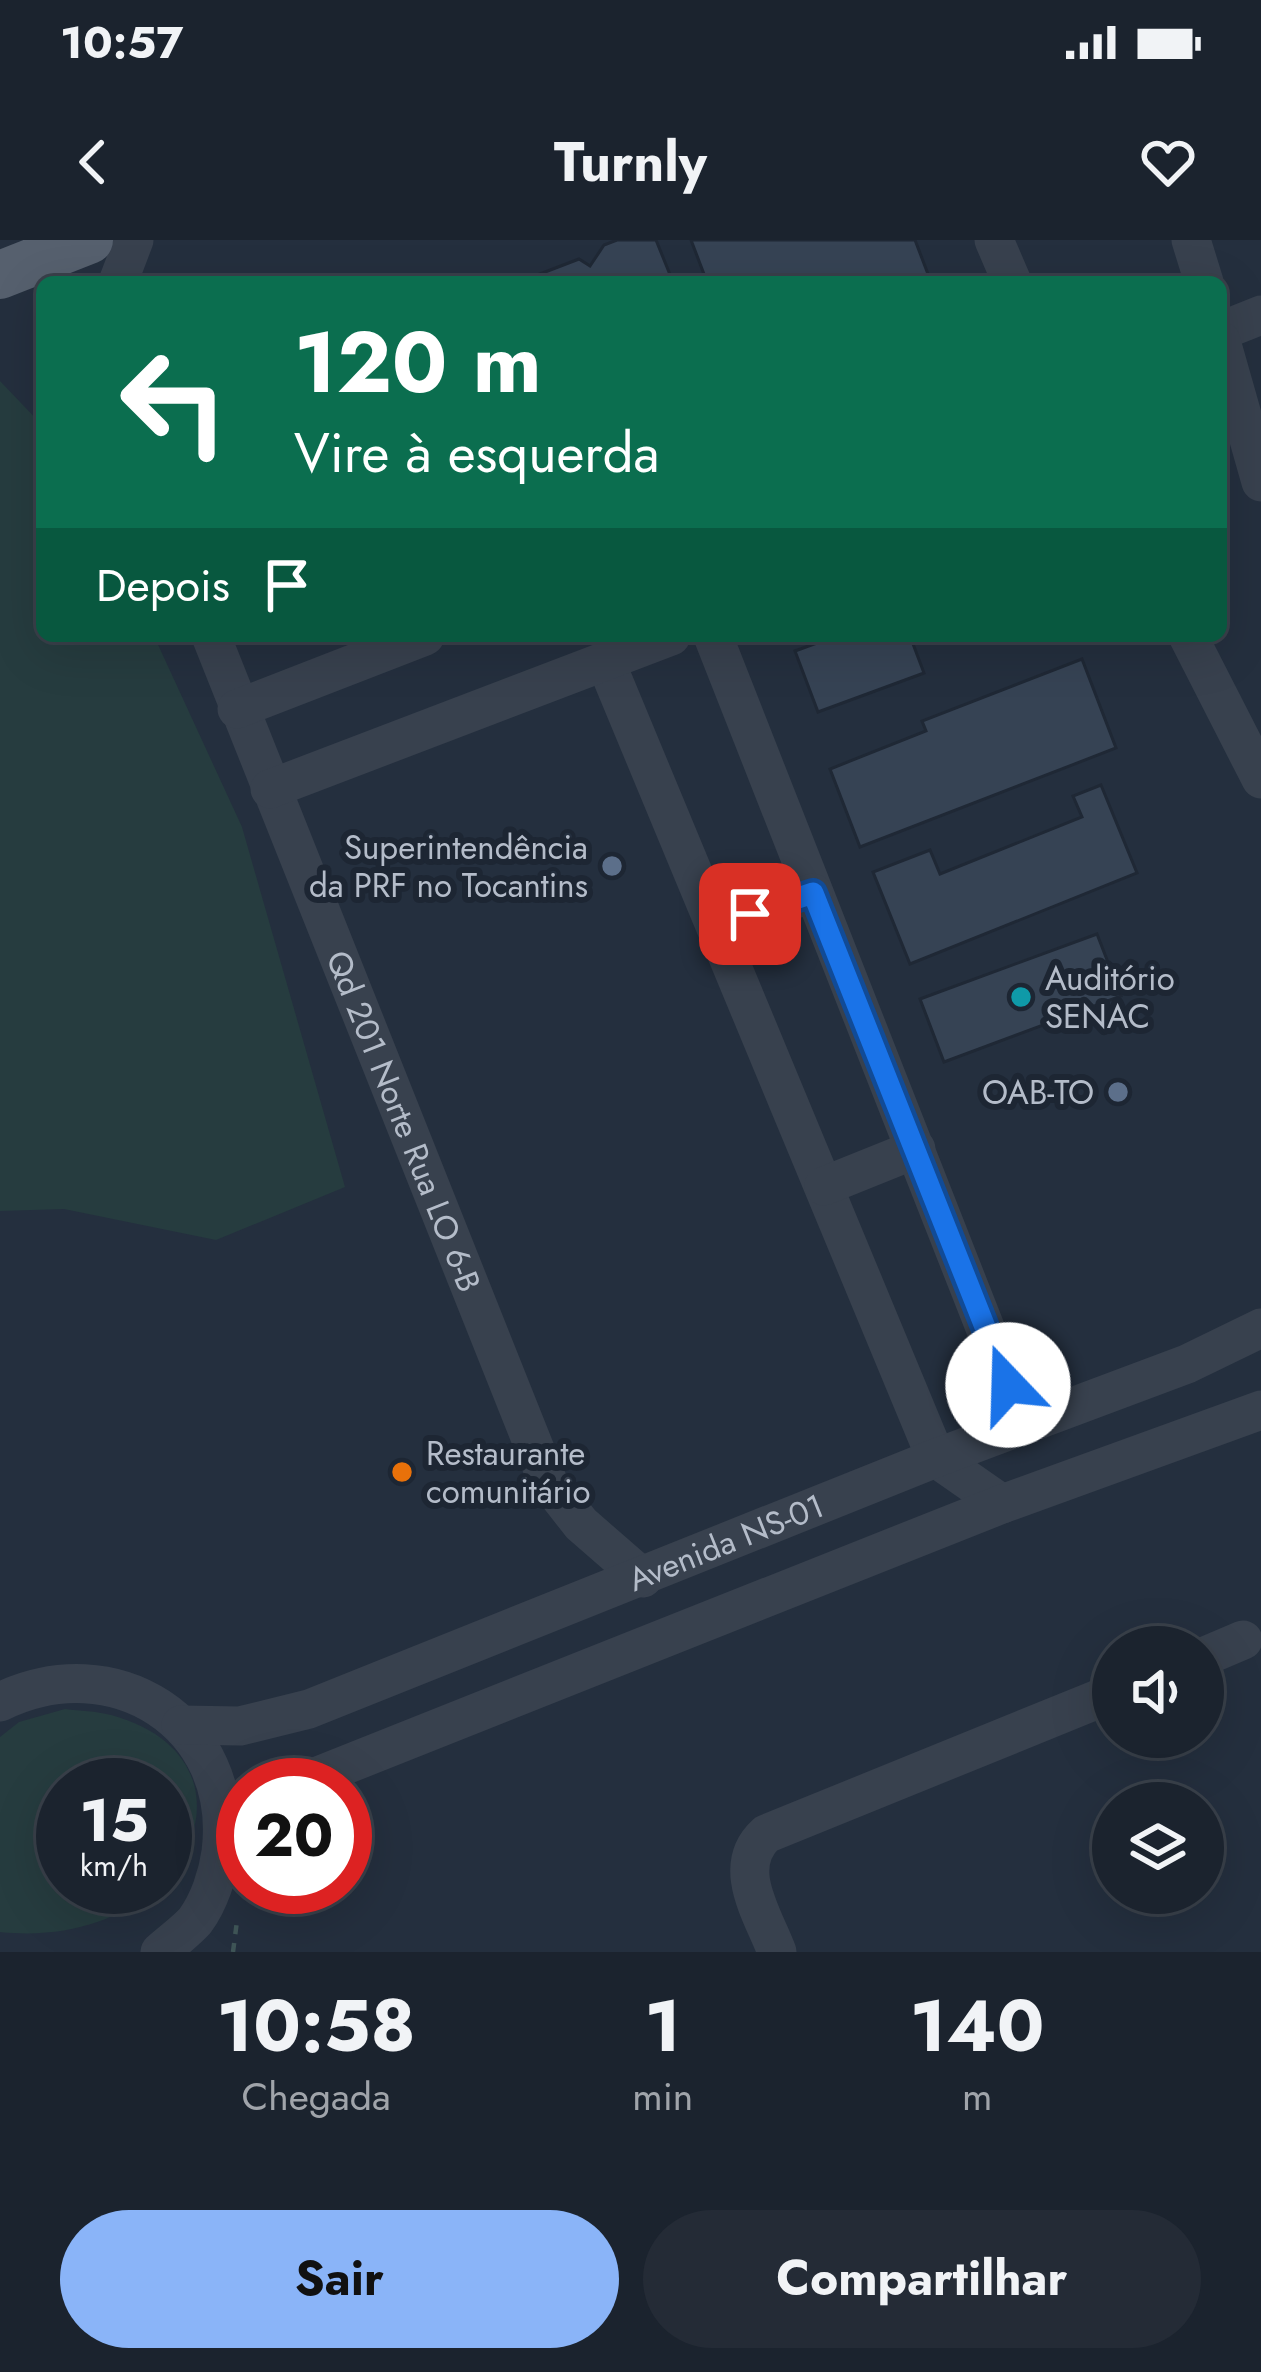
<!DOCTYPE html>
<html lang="pt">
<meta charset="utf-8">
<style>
body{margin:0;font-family:Jost,sans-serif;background:#242b36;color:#f1f3f6;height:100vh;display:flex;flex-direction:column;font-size:45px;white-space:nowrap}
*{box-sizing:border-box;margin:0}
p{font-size:39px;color:#a0a4aa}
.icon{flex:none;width:66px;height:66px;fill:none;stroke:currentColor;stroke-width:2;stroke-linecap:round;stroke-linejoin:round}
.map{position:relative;height:1712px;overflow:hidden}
.panel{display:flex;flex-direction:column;background:#1b232e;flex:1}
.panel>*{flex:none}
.banner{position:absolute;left:36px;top:36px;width:1191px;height:366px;border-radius:18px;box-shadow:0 12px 48px #0002,0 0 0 3px #39404a;background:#0b6e4f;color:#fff;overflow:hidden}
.buttons{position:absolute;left:1092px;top:1386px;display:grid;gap:24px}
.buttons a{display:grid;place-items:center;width:132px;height:132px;border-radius:50%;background:#1b232e;box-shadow:0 12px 48px #0002,0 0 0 3px #39404a;font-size:60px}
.speed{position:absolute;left:36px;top:1518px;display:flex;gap:24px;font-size:60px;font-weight:700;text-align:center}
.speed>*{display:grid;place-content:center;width:156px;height:156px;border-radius:50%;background:#1b232e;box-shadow:0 12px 48px #0002,0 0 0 3px #39404a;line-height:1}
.speed small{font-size:30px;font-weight:400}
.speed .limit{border:18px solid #d22;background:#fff;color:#111}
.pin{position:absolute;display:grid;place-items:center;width:102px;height:102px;color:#fff;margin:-51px;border-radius:24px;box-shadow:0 6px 18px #0006}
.me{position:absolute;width:132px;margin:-66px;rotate:339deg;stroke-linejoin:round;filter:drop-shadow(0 0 9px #0008)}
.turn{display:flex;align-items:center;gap:42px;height:252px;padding:0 60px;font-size:54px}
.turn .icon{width:156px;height:156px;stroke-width:2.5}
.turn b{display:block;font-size:84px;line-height:102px}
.then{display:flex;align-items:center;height:114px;padding:0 60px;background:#0003;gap:24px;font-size:45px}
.eta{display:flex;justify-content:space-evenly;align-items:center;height:204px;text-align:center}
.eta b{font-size:72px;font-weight:700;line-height:84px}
.primary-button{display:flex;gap:24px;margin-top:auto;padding:24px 60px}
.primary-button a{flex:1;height:138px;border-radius:72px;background:#8ab4f8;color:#111;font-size:48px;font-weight:700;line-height:138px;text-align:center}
.primary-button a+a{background:#242b36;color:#f1f3f6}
.status{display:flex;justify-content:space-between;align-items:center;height:84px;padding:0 60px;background:#1b232e;direction:ltr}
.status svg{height:33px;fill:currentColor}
header{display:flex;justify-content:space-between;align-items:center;height:156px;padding:0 60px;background:#1b232e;font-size:54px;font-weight:700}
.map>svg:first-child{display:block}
.green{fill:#263c3f;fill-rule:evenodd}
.building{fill:#364354;stroke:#1f2835;stroke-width:3}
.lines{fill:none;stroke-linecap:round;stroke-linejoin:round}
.path{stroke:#3f5557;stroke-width:4.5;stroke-dasharray:9 9;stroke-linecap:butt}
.minor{stroke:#38414e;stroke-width:39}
.major{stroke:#56606e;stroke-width:48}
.route-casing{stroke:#114b97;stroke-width:30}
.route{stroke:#1a73e8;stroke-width:21}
.service-dot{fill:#5c6f8a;stroke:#1d2633;stroke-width:4.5}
.culture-dot{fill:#0f9aa8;stroke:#1d2633;stroke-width:4.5}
.food-dot{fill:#e8710a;stroke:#1d2633;stroke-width:4.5}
.labels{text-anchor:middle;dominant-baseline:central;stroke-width:12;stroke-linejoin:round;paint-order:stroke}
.poi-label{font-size:33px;fill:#b4bcc9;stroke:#1d2633;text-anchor:end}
.street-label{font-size:33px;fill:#b4bcc9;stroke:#1d2633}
</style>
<div class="status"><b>10:57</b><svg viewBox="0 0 49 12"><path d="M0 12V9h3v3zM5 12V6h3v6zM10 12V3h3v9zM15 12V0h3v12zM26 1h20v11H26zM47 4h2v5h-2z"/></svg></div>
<header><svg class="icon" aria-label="back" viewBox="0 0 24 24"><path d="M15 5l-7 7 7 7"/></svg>Turnly<svg class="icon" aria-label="heart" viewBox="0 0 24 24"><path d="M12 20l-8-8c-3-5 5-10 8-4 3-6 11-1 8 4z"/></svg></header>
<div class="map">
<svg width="1261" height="1712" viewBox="0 0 1261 1712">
<rect width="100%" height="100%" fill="#242f3e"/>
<g class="green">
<path d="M0 141 42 185V396H154L242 587 345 947 216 1000 64 969 0 971Z"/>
<path d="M65 1469C80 1471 96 1471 111 1475 273 1519 189 1712 0 1692V1497L19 1482ZM165 1545V1647H63V1545Z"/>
</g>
<g class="building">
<path d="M617 0H656L673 42H519L579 19 590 26 604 5Z"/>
<path d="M691 0H915L931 42H707Z"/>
<path d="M836 396H910L924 433 818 472 795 411Z"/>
<path d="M1082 419 1116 508 860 607 830 529 926 491 922 481Z"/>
<path d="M1101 545 1137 633 910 724 873 632 930 610 940 634 1082 577 1073 556Z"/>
<path d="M1097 694 1121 756 944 822 920 759Z"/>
</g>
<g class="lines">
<path class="path" d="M233 1712 237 1681"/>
<g class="minor">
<path d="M994 0 1012 42"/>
<path d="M1191 0 1204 42"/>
<path d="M118 42 134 0"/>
<path d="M1221 91 1261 75"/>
<path d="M1221 101 1261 242"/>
<path id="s1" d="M211 396 548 1242 581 1284 643 1338"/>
<path d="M713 396 1023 1184"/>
<path d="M1188 396 1261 539"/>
<path d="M606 423 936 1218 1002 1264"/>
<path d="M237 469 425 396"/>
<path d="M270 549 671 396"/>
<path d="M718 685 813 653"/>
<path d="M824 946 916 909"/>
<path d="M1203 1417 1243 1400"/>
<path d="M0 1462C113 1406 237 1483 221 1612 218 1635 209 1662 195 1681 185 1692 171 1702 160 1712"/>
<path id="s2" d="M181 1485 240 1486 309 1469 936 1218 1187 1124 1261 1088"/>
<path d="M295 1545 1002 1264 1261 1170"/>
<path d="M777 1712C763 1675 730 1627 766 1594L1113 1453"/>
</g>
<path class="major" d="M0 35 89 0"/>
</g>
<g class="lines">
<g class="route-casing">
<path id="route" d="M750 674 813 653 1008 1145"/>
</g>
<use href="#route" class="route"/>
</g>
<g class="service-dot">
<circle cx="612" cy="626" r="12"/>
<circle cx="1118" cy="852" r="12"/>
</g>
<circle class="culture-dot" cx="1021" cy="757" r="12"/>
<circle class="food-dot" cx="402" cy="1232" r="12"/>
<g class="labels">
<g class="poi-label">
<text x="588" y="607">Superintendência<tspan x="588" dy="38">da PRF no Tocantins</tspan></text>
<text x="1045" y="738" text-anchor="start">Auditório<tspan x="1045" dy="38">SENAC</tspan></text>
<text x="1094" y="852">OAB-TO</text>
<text x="426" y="1213" text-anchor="start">Restaurante<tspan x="426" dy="38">comunitário</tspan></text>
</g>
<g class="street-label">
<text stroke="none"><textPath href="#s1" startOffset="522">Qd 201 Norte Rua LO 6-B</textPath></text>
<text stroke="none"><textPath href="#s2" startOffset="579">Avenida NS-01</textPath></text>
</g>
</g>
</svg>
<div class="buttons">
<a><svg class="icon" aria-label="sound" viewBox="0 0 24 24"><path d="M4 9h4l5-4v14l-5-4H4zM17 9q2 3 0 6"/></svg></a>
<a><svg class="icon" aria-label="layers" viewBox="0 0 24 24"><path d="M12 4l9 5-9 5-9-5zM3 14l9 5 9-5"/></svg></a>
</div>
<div class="speed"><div>15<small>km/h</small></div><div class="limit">20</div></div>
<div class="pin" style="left:750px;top:674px;background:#d93025"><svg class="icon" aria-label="arrive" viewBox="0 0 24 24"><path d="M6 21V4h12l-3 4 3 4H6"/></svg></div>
<svg class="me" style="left:1008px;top:1145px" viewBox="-20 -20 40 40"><circle r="19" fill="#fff"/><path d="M0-13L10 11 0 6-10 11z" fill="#1a73e8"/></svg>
<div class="banner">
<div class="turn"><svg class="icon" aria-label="left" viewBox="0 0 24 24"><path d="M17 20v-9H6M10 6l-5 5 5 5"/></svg><div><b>120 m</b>Vire à esquerda</div></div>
<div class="then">Depois<svg class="icon" aria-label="arrive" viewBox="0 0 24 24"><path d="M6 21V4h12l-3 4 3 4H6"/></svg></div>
</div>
</div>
<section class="panel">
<div class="eta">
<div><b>10:58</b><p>Chegada</p></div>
<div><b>1</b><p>min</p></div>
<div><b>140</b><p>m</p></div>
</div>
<div class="primary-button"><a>Sair</a><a>Compartilhar</a></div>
</section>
